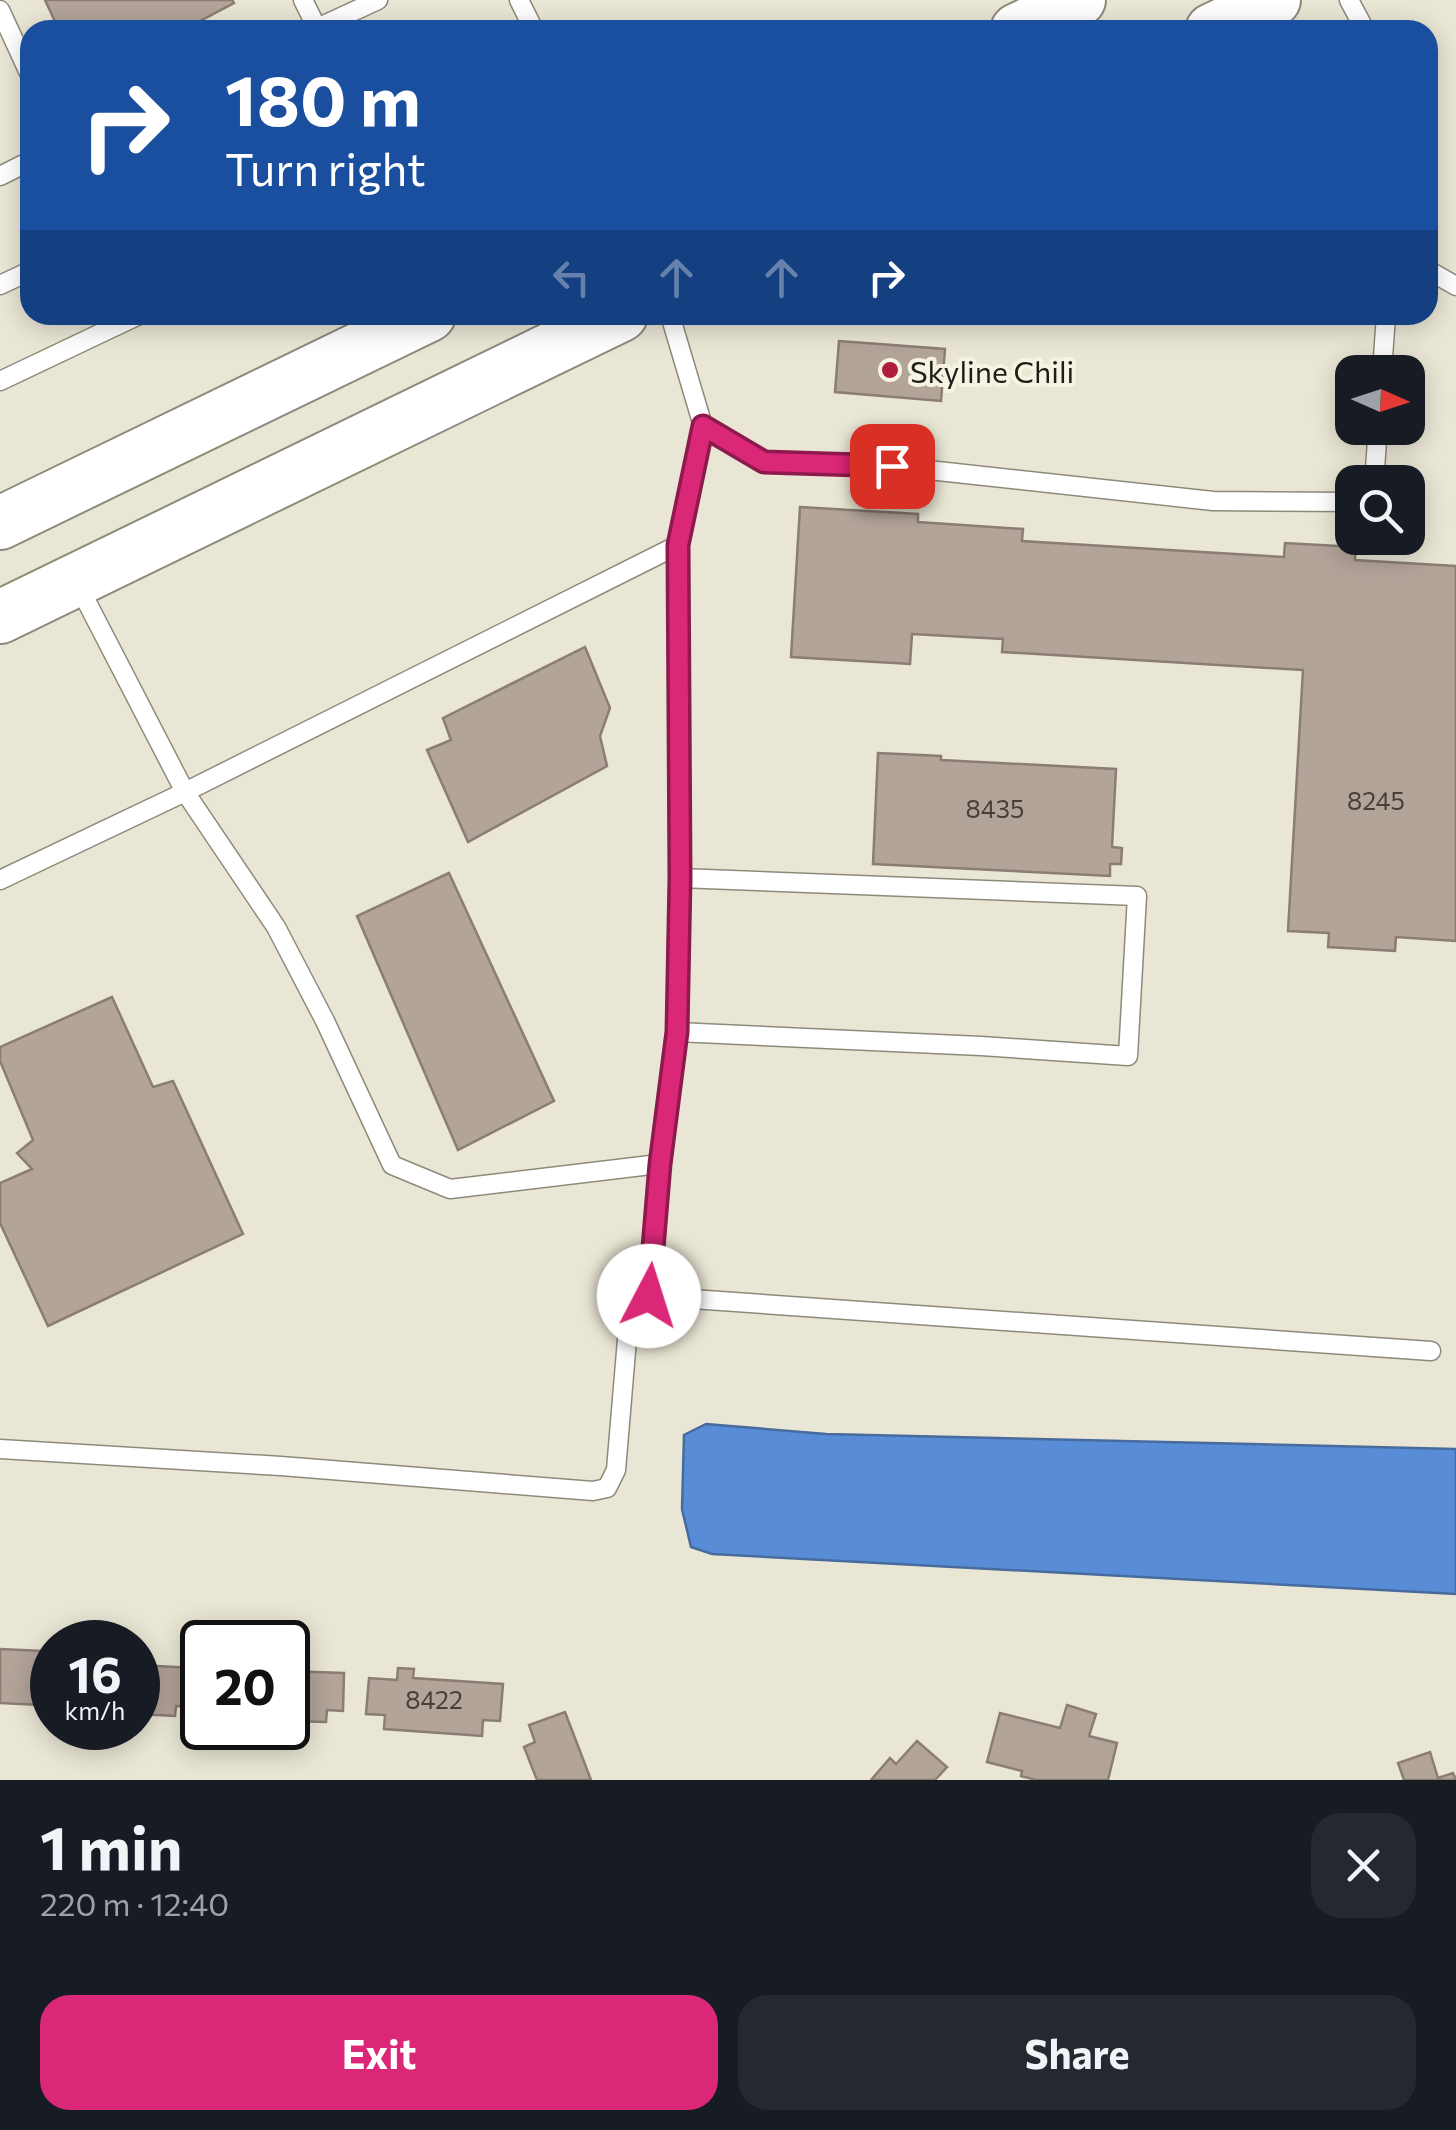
<!DOCTYPE html>
<meta charset="utf-8">
<style>
body{margin:0;font-family:Commissioner,sans-serif;background:#242831;color:#f1f3f6;height:100vh;display:flex;flex-direction:column;font-size:38px;white-space:nowrap}
*{box-sizing:border-box;margin:0}
p{font-size:32px;color:#9ea1a6}
.icon{flex:none;width:55px;height:55px;fill:none;stroke:currentColor;stroke-width:2;stroke-linecap:round;stroke-linejoin:round}
.map{position:relative;height:1780px;overflow:hidden}
.details{display:flex;flex-direction:column;background:#171b24;flex:1}
.details>*{flex:none}
.top-card{position:absolute;left:20px;top:20px;width:1418px;height:305px;border-radius:30px;box-shadow:0 5px 25px #0003;background:#1a4fa0;color:#fff;overflow:hidden}
.needle{width:65px;rotate:93deg}
.buttons{position:absolute;left:1335px;top:355px;display:grid;gap:20px}
.buttons a{display:grid;place-items:center;width:90px;height:90px;border-radius:20px;background:#171b24;box-shadow:0 5px 25px #0003;font-size:50px}
.speed{position:absolute;left:30px;top:1620px;display:flex;gap:20px;font-size:50px;font-weight:700;text-align:center}
.speed>*{display:grid;place-content:center;width:130px;height:130px;border-radius:50%;background:#171b24;box-shadow:0 5px 25px #0003;line-height:1}
.speed small{font-size:25px;font-weight:400}
.speed .limit{border:5px solid #111;border-radius:15px;background:#fff;color:#111}
.pin{position:absolute;display:grid;place-items:center;width:85px;height:85px;color:#fff;margin:-42px;border-radius:20px;box-shadow:0 5px 15px #0006}
.me{position:absolute;width:110px;margin:-55px;rotate:5deg;stroke-linejoin:round;filter:drop-shadow(0 0 8px #0008)}
.turn{display:flex;align-items:center;gap:35px;height:210px;padding:0 40px;font-size:45px}
.turn .icon{width:130px;height:130px;stroke-width:2.5}
.turn b{display:block;font-size:70px;line-height:85px}
.lanes{display:flex;align-items:center;height:95px;padding:0 40px;background:#0003;justify-content:center;gap:50px;direction:ltr}
.lanes .off{opacity:.35}
.round{display:grid;place-items:center;flex:none;width:105px;height:105px;border-radius:30px;background:#242831}
.summary{display:flex;align-items:center;justify-content:space-between;height:170px;padding:0 40px}
h1{font-size:60px;font-weight:700;line-height:75px}
.primary-button{display:flex;gap:20px;margin-top:auto;padding:20px 40px}
.primary-button a{flex:1;height:115px;border-radius:30px;background:#db2777;color:#fff;font-size:40px;font-weight:700;line-height:115px;text-align:center}
.primary-button a+a{background:#242831;color:#f1f3f6}
.map>svg:first-child{display:block}
.water{fill:#588cd6;stroke:#476b9d;stroke-width:2.5}
.building{fill:#b3a49a;stroke:#8b7d73;stroke-width:2.5}
.lines{fill:none;stroke-linecap:round;stroke-linejoin:round}
.lane-casing{stroke:#8e8a7b;stroke-width:21}
.primary-casing{stroke:#8e8a7b;stroke-width:56}
.lane{stroke:#fff;stroke-width:18}
.primary{stroke:#fff;stroke-width:52}
.route-casing{stroke:#8e194d;stroke-width:25}
.route{stroke:#db2777;stroke-width:18}
.poi-dot{fill:#af1c3d;stroke:#f7f3e2;stroke-width:4}
.labels{text-anchor:middle;dominant-baseline:central;stroke-width:8;stroke-linejoin:round;paint-order:stroke}
.number-label{font-size:25px;fill:#443f38}
.poi-label{font-size:30px;fill:#1f1d17;stroke:#f7f3e2;text-anchor:start}
</style>
<div class="map">
<svg width="1456" height="1780" viewBox="0 0 1456 1780">
<rect width="100%" height="100%" fill="#eae6d5"/>
<path class="water" d="M706 1424 826 1434 1456 1449V1594L712 1554 691 1547 682 1509 684 1435Z"/>
<g class="building">
<path d="M45 0H232L234 3 183 30H59Z"/>
<path d="M839 341 945 349 941 401 835 392Z"/>
<path d="M800 507 918 514V522L1023 529 1022 541 1284 557 1285 543 1356 547 1355 560 1456 566V941L1396 937 1395 951 1328 947 1329 933 1288 931 1303 670 1002 652 1003 639 912 634 910 664 791 657Z"/>
<path d="M585 647 610 708 600 736 607 766 468 842 427 750 451 740 443 718Z"/>
<path d="M878 753 941 756V760L1116 769 1112 847 1122 848 1121 864H1110V876L873 864Z"/>
<path d="M449 873 554 1101 458 1150 357 916Z"/>
<path d="M112 997 153 1087 173 1081 243 1234 48 1326 0 1223V1183L32 1169 17 1153 33 1140 0 1061V1047Z"/>
<path d="M0 1649 42 1651 39 1705 0 1703Z"/>
<path d="M138 1665 193 1668 191 1707 176 1706 175 1716 138 1714Z"/>
<path d="M398 1668 414 1669 413 1678 503 1684 500 1721 483 1720 482 1736 384 1729 385 1715 366 1714 369 1678 397 1680Z"/>
<path d="M288 1671 344 1673 343 1711 327 1710 326 1722 288 1721Z"/>
<path d="M1067 1705 1096 1714 1089 1736 1117 1743 1108 1780H1036L1021 1776 1022 1771 987 1762 1000 1713 1060 1728Z"/>
<path d="M565 1712 591 1780H537L524 1747 535 1742 529 1725Z"/>
<path d="M917 1741 947 1767 935 1780H871L890 1758 896 1764Z"/>
<path d="M1430 1752 1438 1778 1453 1773 1456 1780H1404L1398 1763Z"/>
</g>
<g class="lines">
<g class="lane-casing">
<g id="lane">
<path d="M303 0 317 28"/>
<path d="M519 0 534 30"/>
<path d="M1349 0 1365 30"/>
<path d="M0 10 30 75"/>
<path d="M313 30 378 0"/>
<path d="M0 176 30 161"/>
<path d="M1428 270 1456 286"/>
<path d="M0 285 30 271"/>
<path d="M670 315 703 426 764 462 892 466 1213 501 1352 502"/>
<path d="M1382 372 1386 315"/>
<path d="M0 381 139 315"/>
<path d="M1374 482 1378 428"/>
<path d="M78 585 185 792 276 927 325 1021 392 1165 450 1189 659 1164 649 1296"/>
<path d="M0 880 185 792 678 545"/>
<path d="M677 1032 981 1046 1128 1056 1137 896 680 878"/>
<path d="M659 1164 677 1032 680 878 678 545 703 426"/>
<path d="M0 1449 281 1466 593 1491 607 1488 616 1470 630 1304 649 1296 1431 1351"/>
</g>
</g>
<g class="primary-casing">
<g id="primary">
<path d="M1017 30 1079 0"/>
<path d="M1212 30 1274 0"/>
<path d="M0 523 429 315"/>
<path d="M0 617 621 315"/>
</g>
</g>
<use href="#lane" class="lane"/>
<use href="#primary" class="primary"/>
</g>
<g class="lines">
<g class="route-casing">
<path id="route" d="M649 1296 660 1164 677 1032 680 878 678 545 703 426 764 462 892 466"/>
</g>
<use href="#route" class="route"/>
</g>
<circle class="poi-dot" cx="890" cy="370" r="10"/>
<g class="labels">
<g class="number-label">
<text x="1376" y="800">8245</text>
<text x="995" y="808">8435</text>
<text x="434" y="1699">8422</text>
</g>
<g class="poi-label">
<text x="910" y="370">Skyline Chili</text>
</g>
</g>
</svg>
<div class="buttons">
<a><svg class="needle" viewBox="-14 -14 28 28"><path d="M0-13l5 13h-10z" fill="#e53935"/><path d="M0 13l5-13h-10z" fill="#9ea1a6"/></svg></a>
<a><svg class="icon" aria-label="search" viewBox="0 0 24 24"><circle cx="10" cy="10" r="6"/><path d="M15 15l6 6"/></svg></a>
</div>
<div class="speed"><div>16<small>km/h</small></div><div class="limit">20</div></div>
<div class="pin" style="left:892px;top:466px;background:#d93025"><svg class="icon" aria-label="arrive" viewBox="0 0 24 24"><path d="M6 21V4h12l-3 4 3 4H6"/></svg></div>
<svg class="me" style="left:649px;top:1296px" viewBox="-20 -20 40 40"><circle r="19" fill="#fff"/><path d="M0-13L10 11 0 6-10 11z" fill="#db2777"/></svg>
<div class="top-card">
<div class="turn"><svg class="icon" aria-label="right" viewBox="0 0 24 24"><path d="M7 20v-9h11M14 6l5 5-5 5"/></svg><div><b>180 m</b>Turn right</div></div>
<div class="lanes"><svg class="icon off" aria-label="left" viewBox="0 0 24 24"><path d="M17 20v-9H6M10 6l-5 5 5 5"/></svg><svg class="icon off" aria-label="ahead" viewBox="0 0 24 24"><path d="M12 20V5M6 11l6-6 6 6"/></svg><svg class="icon off" aria-label="ahead" viewBox="0 0 24 24"><path d="M12 20V5M6 11l6-6 6 6"/></svg><svg class="icon" aria-label="right" viewBox="0 0 24 24"><path d="M7 20v-9h11M14 6l5 5-5 5"/></svg></div>
</div>
</div>
<section class="details">
<div class="summary"><div><h1>1 min</h1><p>220 m · 12:40</p></div><a class="round"><svg class="icon" aria-label="close" viewBox="0 0 24 24"><path d="M6 6l12 12M18 6L6 18"/></svg></a></div>
<div class="primary-button"><a>Exit</a><a>Share</a></div>
</section>
